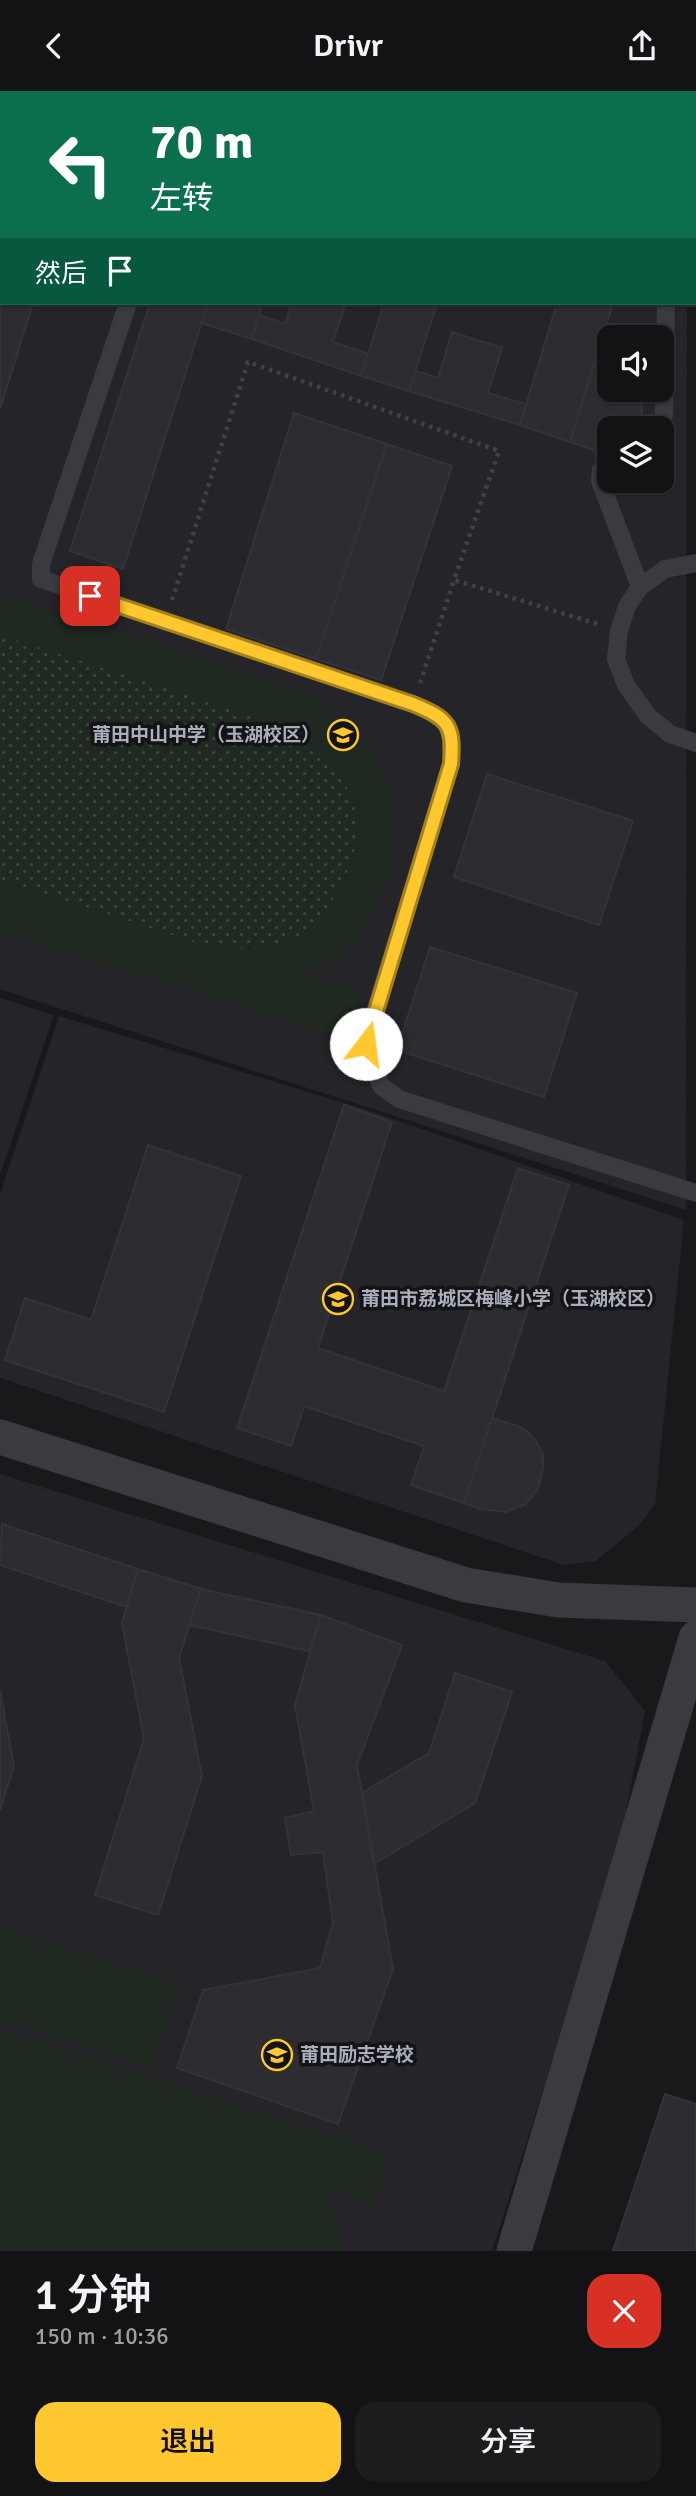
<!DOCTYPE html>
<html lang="zh">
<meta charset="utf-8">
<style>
body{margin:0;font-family:Signika,"Noto Sans SC",sans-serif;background:#1c1c1e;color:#f1f3f6;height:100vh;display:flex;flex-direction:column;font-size:26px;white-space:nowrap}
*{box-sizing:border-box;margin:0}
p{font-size:23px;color:#9d9ea0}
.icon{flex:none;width:38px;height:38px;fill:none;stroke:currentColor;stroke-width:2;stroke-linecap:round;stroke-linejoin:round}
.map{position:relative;height:2160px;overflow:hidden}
.side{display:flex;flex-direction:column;background:#131315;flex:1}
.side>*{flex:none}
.top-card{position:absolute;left:0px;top:0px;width:696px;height:214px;box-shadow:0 2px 5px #0004,0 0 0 2px #323234;background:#0b6e4f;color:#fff;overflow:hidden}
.tools{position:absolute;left:597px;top:234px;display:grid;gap:14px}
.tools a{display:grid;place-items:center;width:77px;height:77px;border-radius:14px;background:#131315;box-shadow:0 2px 5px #0004,0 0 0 2px #323234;font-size:35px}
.pin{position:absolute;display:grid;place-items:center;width:60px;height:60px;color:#fff;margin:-30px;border-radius:14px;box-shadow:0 4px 10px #0006}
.me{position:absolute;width:77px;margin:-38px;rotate:15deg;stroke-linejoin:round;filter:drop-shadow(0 0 5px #0008)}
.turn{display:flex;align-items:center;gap:24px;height:147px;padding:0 35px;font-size:32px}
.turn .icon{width:91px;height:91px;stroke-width:2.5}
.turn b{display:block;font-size:49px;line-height:60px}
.then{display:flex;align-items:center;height:66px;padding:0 35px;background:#0003;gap:14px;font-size:26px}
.round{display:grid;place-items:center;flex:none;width:74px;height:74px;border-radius:21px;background:#1c1c1e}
.summary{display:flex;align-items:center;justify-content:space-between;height:119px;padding:0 35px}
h1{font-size:42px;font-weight:600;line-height:52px}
.cta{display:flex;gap:14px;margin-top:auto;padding:14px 35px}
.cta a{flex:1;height:80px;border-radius:21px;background:#ffc82e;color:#111;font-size:28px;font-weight:600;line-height:80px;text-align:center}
.cta a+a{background:#1c1c1e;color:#f1f3f6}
header{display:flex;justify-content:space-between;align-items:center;height:91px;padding:0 35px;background:#131315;font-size:32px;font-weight:600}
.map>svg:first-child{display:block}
.built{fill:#252529;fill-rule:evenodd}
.green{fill:url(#green-dots)}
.pitch{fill:#1f2821}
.building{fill:#2d2c30;stroke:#343338;stroke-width:2}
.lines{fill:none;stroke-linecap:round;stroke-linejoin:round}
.path{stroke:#404248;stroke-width:4.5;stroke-dasharray:3.5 5;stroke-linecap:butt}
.lane{stroke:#3a3b41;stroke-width:18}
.street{stroke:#3a3b41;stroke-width:35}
.route-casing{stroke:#a6821e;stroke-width:18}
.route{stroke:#ffc82e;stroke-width:12}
.labels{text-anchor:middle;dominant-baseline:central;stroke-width:7;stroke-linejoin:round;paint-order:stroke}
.poi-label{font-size:19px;font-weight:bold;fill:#abafbc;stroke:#141417;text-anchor:start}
</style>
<header><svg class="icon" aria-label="back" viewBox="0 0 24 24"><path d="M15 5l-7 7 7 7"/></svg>Drivr<svg class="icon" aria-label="share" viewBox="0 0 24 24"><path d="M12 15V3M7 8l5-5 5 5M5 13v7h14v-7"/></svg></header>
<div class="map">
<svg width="696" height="2160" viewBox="0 0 696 2160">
<defs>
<pattern id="green-dots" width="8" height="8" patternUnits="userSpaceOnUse" patternTransform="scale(1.75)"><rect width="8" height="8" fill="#1f2821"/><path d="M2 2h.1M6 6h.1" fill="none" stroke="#3d453f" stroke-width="1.8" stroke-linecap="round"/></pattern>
</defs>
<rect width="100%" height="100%" fill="#19191c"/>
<g class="built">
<path d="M0 0 564 2H2V212H687L686 1119 0 898ZM609 247H662V299H609ZM609 338H662V390H609Z"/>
<path d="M0 907 54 924 0 1084Z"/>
<path d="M59 925 367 1019 684 1129 655 1413 638 1435 596 1470 564 1474 0 1287V1103Z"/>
<path d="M0 1383 605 1570 645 1620 617 1767 492 2160H0Z"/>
</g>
<path class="green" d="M0 544 293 638C308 651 328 665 339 682 369 726 358 771 331 812 322 826 314 838 298 846 265 861 234 859 199 853L0 788Z"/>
<g class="pitch">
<path d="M0 502 294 598C333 615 375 648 388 690 406 749 392 811 349 854 341 861 333 870 324 875 318 878 311 880 304 883L363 899 349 948 0 841V788L199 853C245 861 301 862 328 817 361 765 374 716 325 668 315 658 306 646 294 639 284 633 270 631 259 627 230 618 201 608 173 599 115 581 58 562 0 544Z"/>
<path d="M0 1836 179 1893 153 1978 0 1929Z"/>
<path d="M0 1938 391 2064 373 2112 328 2096 345 2160H0Z"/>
</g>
<g class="building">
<path d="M0 196 2 212H33L0 318Z"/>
<path d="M150 212H208L123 478 70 460Z"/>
<path d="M208 212H263L252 248 201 232Z"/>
<path d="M292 212H346L333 251 368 263 361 285 252 248 259 224 285 233Z"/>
<path d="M384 212H437L409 300 361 285Z"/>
<path d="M557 212H613L570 351 520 334Z"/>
<path d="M452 241 502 257 488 302 526 313 520 334 409 300 416 280 438 287Z"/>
<path d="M593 276H609V299H639L642 309V322L638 338H609V360L594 359 570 351Z"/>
<path d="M294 322 387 353 316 568 226 538Z"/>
<path d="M387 353 452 375 381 589 316 568Z"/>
<path d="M487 683 633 730 599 834 454 786Z"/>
<path d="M430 856 577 902 544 1006 397 959Z"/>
<path d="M344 1014 392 1031 318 1257 444 1300 518 1077 569 1094 464 1412 411 1394 424 1355 304 1315 291 1355 237 1337Z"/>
<path d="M148 1054 241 1085 164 1321 5 1269 25 1207 91 1229Z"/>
<path d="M492 1327 518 1335 527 1340 536 1350 543 1363V1377L538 1398 526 1413 506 1421 480 1418 464 1412Z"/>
<path d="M2 1433 138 1478 126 1516 0 1474Z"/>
<path d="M138 1478 201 1498 179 1567 202 1685 158 1824 95 1804 144 1648 122 1532Z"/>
<path d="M201 1498 321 1524 309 1560 189 1534Z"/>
<path d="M321 1524 402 1554 357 1674 393 1878 338 2033 177 1977 203 1899 320 1877 333 1832 323 1761 291 1764 285 1727 314 1720 295 1614Z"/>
<path d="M455 1582 512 1601 475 1712 374 1773 362 1702 429 1662Z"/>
<path d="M0 1600 14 1675 0 1719Z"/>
<path d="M665 2003 696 2013V2160H613Z"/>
</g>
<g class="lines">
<g class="path">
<path d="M172 509 248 271 499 360 454 489 598 533"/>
<path d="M420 592 454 489"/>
</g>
<g class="lane">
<path d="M479 0 484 2"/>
<path d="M195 2V0"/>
<path d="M0 145H2"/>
<path d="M128 212 41 473V488L413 613C449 628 453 634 451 673L365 953 381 995 399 1008 696 1102"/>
<path d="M656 338 664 324 666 212"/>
<path d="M609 373 601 379 600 390 640 496"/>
<path d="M696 472 665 478 640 496 627 515 619 540 616 568 626 594 648 625 670 643 696 652"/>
</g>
<g class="street">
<path d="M624 0 629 2"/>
<path d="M695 29 696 30"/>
<path d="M0 1346 466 1494 558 1509 696 1514"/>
<path d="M514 2160 696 1547"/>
</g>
</g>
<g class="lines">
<g class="route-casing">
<path id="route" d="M90 505 413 613C449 628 454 634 451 673L366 953"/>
</g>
<use href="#route" class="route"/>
</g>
<defs>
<g id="school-ring" transform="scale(1.575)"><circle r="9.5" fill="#141417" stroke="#ffc82e" stroke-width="1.5"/><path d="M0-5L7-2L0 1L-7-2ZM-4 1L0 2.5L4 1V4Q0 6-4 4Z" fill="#ffc82e"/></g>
</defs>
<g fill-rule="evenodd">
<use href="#school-ring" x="343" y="644"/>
<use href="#school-ring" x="338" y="1208"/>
<use href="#school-ring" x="277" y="1964"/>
</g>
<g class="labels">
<g class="poi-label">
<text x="320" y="644" text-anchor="end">莆田中山中学（玉湖校区）</text>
<text x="361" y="1208">莆田市荔城区梅峰小学（玉湖校区）</text>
<text x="300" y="1964">莆田励志学校</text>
</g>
</g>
</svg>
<div class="tools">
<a><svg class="icon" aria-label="sound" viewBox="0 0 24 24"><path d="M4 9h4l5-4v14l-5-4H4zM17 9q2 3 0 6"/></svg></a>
<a><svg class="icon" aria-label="layers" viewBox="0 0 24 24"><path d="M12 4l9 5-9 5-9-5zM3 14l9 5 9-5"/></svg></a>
</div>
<div class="pin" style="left:90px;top:505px;background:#d93025"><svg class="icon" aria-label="arrive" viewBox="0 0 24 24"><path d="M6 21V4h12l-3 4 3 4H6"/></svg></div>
<svg class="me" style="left:366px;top:953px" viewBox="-20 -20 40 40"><circle r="19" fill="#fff"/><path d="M0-13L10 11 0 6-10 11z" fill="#ffc82e"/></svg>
<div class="top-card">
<div class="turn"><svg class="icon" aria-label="left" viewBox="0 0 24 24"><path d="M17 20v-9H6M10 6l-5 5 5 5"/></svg><div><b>70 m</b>左转</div></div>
<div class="then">然后<svg class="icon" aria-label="arrive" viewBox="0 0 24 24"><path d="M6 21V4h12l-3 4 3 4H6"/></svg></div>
</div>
</div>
<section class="side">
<div class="summary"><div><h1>1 分钟</h1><p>150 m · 10:36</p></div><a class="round" style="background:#d93025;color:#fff"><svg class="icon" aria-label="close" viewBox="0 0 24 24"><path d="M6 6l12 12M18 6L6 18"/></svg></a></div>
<div class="cta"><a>退出</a><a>分享</a></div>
</section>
